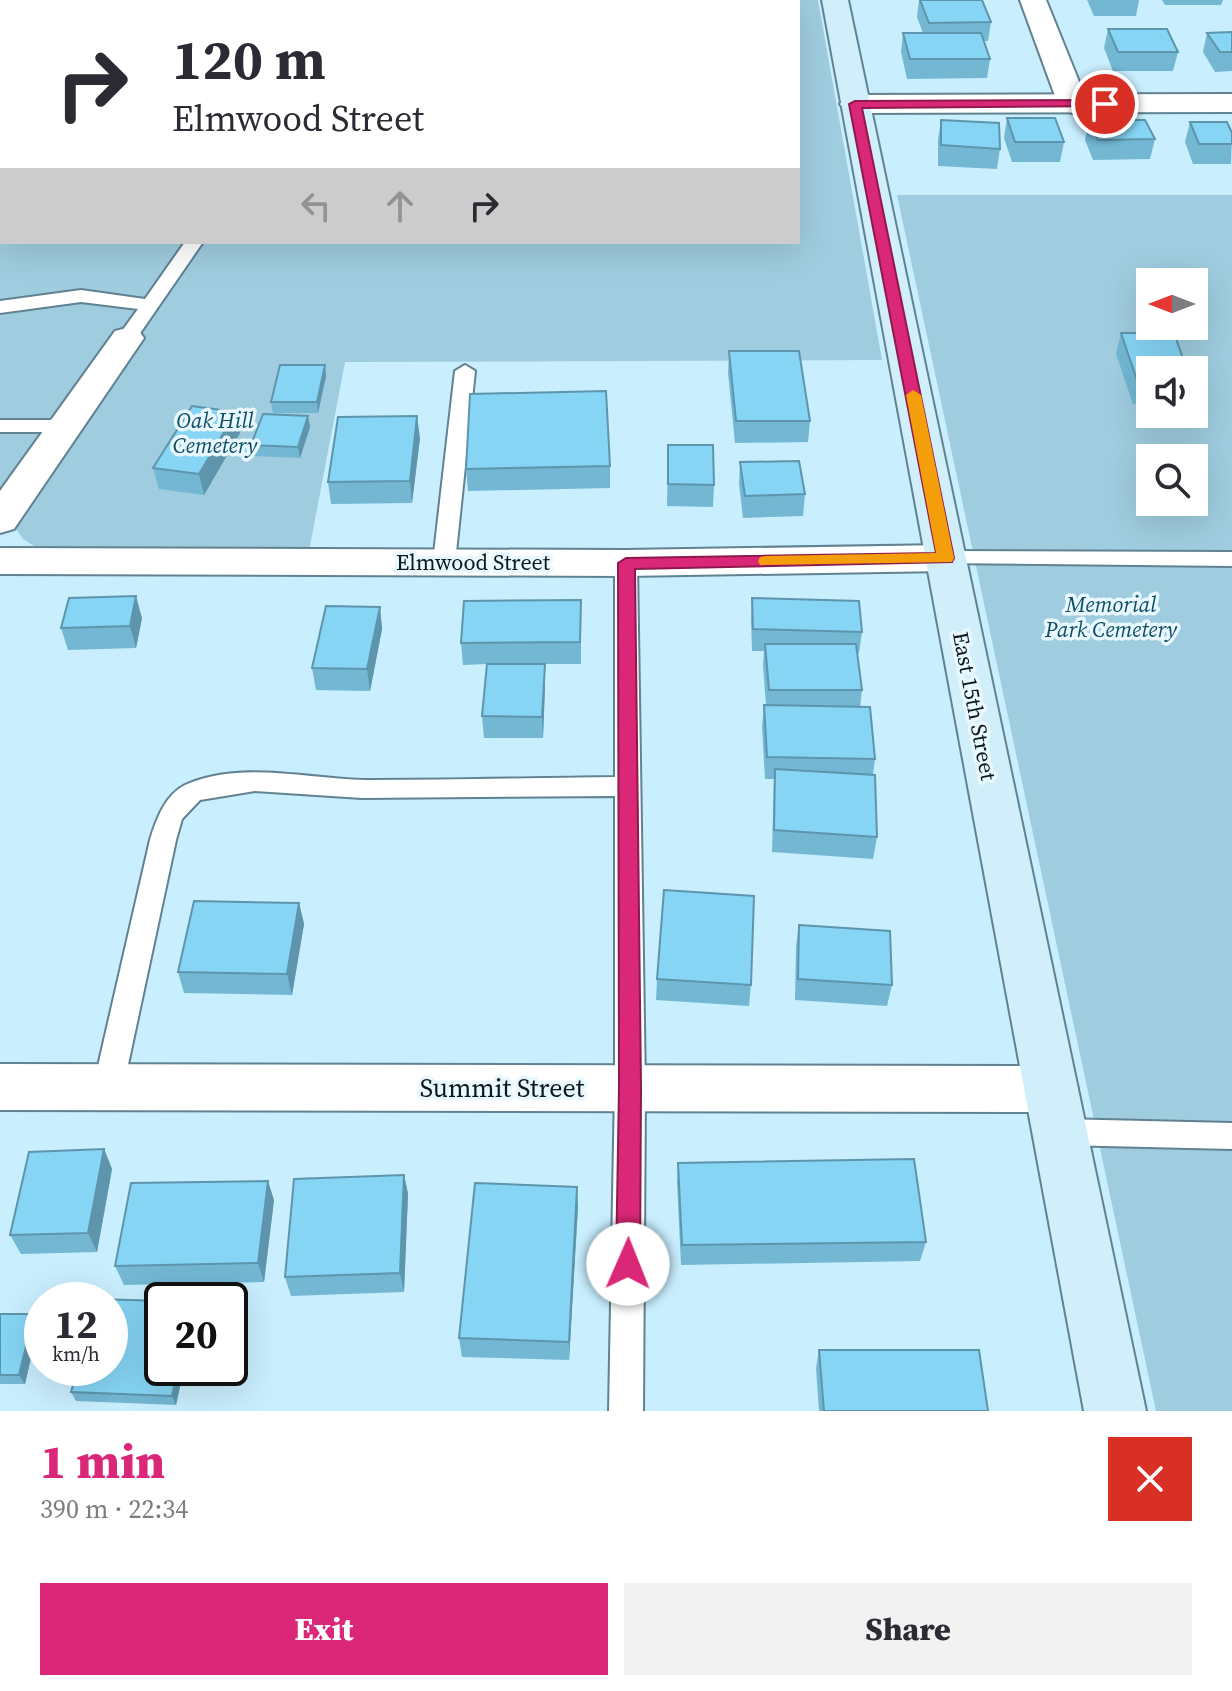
<!DOCTYPE html>
<meta charset="utf-8">
<style>
body{margin:0;font-family:"Source Serif 4",serif;background:#f2f2f3;color:#2b2b33;height:100vh;display:flex;flex-direction:column;font-size:30px;white-space:nowrap}
*{box-sizing:border-box;margin:0}
p{font-size:26px;color:#7c7c81}
.icon{flex:none;width:44px;height:44px;fill:none;stroke:currentColor;stroke-width:2;stroke-linecap:round;stroke-linejoin:round}
.map{position:relative;height:1411px;overflow:hidden}
.details{display:flex;flex-direction:column;background:#fff;flex:1}
.details>*{flex:none}
.guide{position:absolute;left:0px;top:0px;width:800px;height:244px;box-shadow:0 8px 32px #0002;background:#fff;color:#2b2b33;overflow:hidden}
.needle{width:52px;rotate:270deg}
.buttons{position:absolute;left:1136px;top:268px;display:grid;gap:16px}
.buttons a{display:grid;place-items:center;width:72px;height:72px;border-radius:0px;background:#fff;box-shadow:0 8px 32px #0002;font-size:40px}
.speed{position:absolute;left:24px;top:1282px;display:flex;gap:16px;font-size:40px;font-weight:700;text-align:center}
.speed>*{display:grid;place-content:center;width:104px;height:104px;border-radius:50%;background:#fff;box-shadow:0 8px 32px #0002;line-height:1}
.speed small{font-size:20px;font-weight:400}
.speed .limit{border:4px solid #111;border-radius:12px;background:#fff;color:#111}
.pin{position:absolute;display:grid;place-items:center;width:68px;height:68px;color:#fff;margin:-34px;border:4px solid #fff;border-radius:50%;box-shadow:0 2px 8px #0007}
.me{position:absolute;width:88px;margin:-44px;rotate:1deg;stroke-linejoin:round;filter:drop-shadow(0 0 6px #0008)}
.turn{display:flex;align-items:center;gap:28px;height:168px;padding:0 40px;font-size:36px}
.turn .icon{width:104px;height:104px;stroke-width:2.5}
.turn b{display:block;font-size:56px;line-height:68px}
.lanes{display:flex;align-items:center;height:76px;padding:0 40px;background:#0003;justify-content:center;gap:40px;direction:ltr}
.lanes .off{opacity:.35}
.round{display:grid;place-items:center;flex:none;width:84px;height:84px;border-radius:0px;background:#f2f2f3}
.headline{display:flex;align-items:center;justify-content:space-between;height:136px;padding:0 40px}
h1{font-size:48px;font-weight:800;line-height:60px;color:#db2777}
.button{display:flex;gap:16px;margin-top:auto;padding:16px 40px}
.button a{flex:1;height:92px;border-radius:0px;background:#db2777;color:#fff;font-size:32px;font-weight:800;line-height:92px;text-align:center}
.button a+a{background:#f2f2f3;color:#2b2b33}
.map>svg:first-child{display:block}
.green{fill:#9fccdf;fill-rule:evenodd}
.lines{fill:none;stroke-linecap:round;stroke-linejoin:round}
.service-casing{stroke:#608291;stroke-width:4}
.minor-casing{stroke:#608291;stroke-width:4}
.tertiary-casing{stroke:#608291;stroke-width:4}
.secondary-casing{stroke:#608291;stroke-width:4}
.service{fill:#fff;fill-rule:evenodd}
.minor{fill:#fff;fill-rule:evenodd}
.tertiary{fill:#fff;fill-rule:evenodd}
.secondary{fill:#d0effb;fill-rule:evenodd}
.wall{fill:#73b7d3}
.shaded-wall{fill:#5e95ac}
.building{fill:#86d5f5;stroke:#5e95ac;stroke-width:2}
.route{fill:#db2777;stroke:#8e194d;stroke-width:2}
.slow{fill:#f59e0b}
.labels{text-anchor:middle;dominant-baseline:central;stroke-width:7;stroke-linejoin:round;paint-order:stroke}
.park-label{font-size:22px;font-style:italic;fill:#0b4f65;stroke:#e9f7fe}
.street-label{font-size:22px;fill:#0b191e;stroke:#e9f7fe}
.near-street-label{font-size:26px;fill:#0b191e;stroke:#e9f7fe}
</style>
<div class="map">
<svg width="1232" height="1411" viewBox="0 0 1232 1411">
<rect width="100%" height="100%" fill="#c9eefe"/>
<g class="green">
<path d="M0 0H818L882 360 345 362 309 551 37 548 23 539 16 529 18 523 140 339 110 336 0 495ZM2 2H798V242H2Z"/>
<path d="M897 195H1232V1411H1156ZM1150 282H1194V326H1150ZM1150 370H1194V414H1150ZM1150 458H1194V502H1150Z"/>
</g>
<g class="lines">
<g class="service-casing">
<g id="service">
<path d="M207 0H221L222 2H208Z"/>
<rect x="624" y="0" width="14" height="2"/>
<rect x="0" y="7" width="2" height="8"/>
<rect x="0" y="146" width="2" height="10"/>
<path d="M185 242H203L134 342H120L117 338 138 309 81 302 0 313V301L81 290 145 299Z"/>
<path d="M465 365 475 371 455 562 452 567H436L433 562 455 371Z"/>
<path d="M0 420H66L76 426 66 432H0Z"/>
<path d="M946 551 1232 552V566L938 563 935 558 938 553Z"/>
<path d="M626 556 634 558 637 563 645 1088 643 1411H609L615 1088V796L362 798 255 791 200 800 182 819 176 840 123 1088 118 1097 108 1101 98 1097 93 1088 150 840C156 820 165 795 185 785 240 760 308 779 366 780 449 780 532 778 615 777V563L618 558Z"/>
<path d="M1060 1119 1232 1123V1149L1060 1145 1049 1141 1045 1132 1049 1123Z"/>
</g>
</g>
<g class="minor-casing">
<g id="minor">
<path d="M1020 0H1046L1088 104 1083 110 1073 113 1063 110 1058 104Z"/>
<path d="M127 328 139 331 144 338 14 529 0 533V491L115 331Z"/>
<path d="M946 545 960 549 966 558 960 567 946 571 626 576 0 574V548L626 550Z"/>
<path d="M0 1064 1051 1066 1070 1073 1078 1089 1070 1105 1051 1112 0 1110Z"/>
</g>
</g>
<g class="tertiary-casing">
<path id="tertiary" d="M1232 94V112L855 113 845 110 840 104 845 98 855 95Z"/>
</g>
<g class="secondary-casing">
<path id="secondary" d="M822 0H848L1146 1411H1084Z"/>
</g>
<use href="#service" class="service"/>
<use href="#minor" class="minor"/>
<use href="#tertiary" class="tertiary"/>
<use href="#secondary" class="secondary"/>
</g>
<g class="wall">
<path d="M919 0H982L991 22 988 41H984L990 59 987 78 907 79 901 52 903 33H923L917 17Z"/>
<path d="M1087 0H1139L1136 16H1094Z"/>
<path d="M1162 0H1223L1221 5H1165Z"/>
<path d="M1108 29 1178 52 1173 71H1113L1104 48Z"/>
<path d="M1232 32V71L1215 72 1203 52 1207 33Z"/>
<path d="M1007 118 1064 142 1060 162H1012L1004 138Z"/>
<path d="M941 120 1000 149 997 169 938 166V140Z"/>
<path d="M1089 120 1155 139 1150 159 1093 160 1085 140Z"/>
<path d="M1190 122 1232 133 1231 164H1193L1185 142Z"/>
<path d="M1121 333 1150 370V405L1133 404 1116 354Z"/>
<path d="M729 351 810 421 808 442 735 443 728 373Z"/>
<path d="M325 365 326 376 318 413H273L271 402Z"/>
<path d="M236 412 240 433 204 495 159 489 153 468Z"/>
<path d="M308 416 310 427 300 458 254 456 251 445Z"/>
<path d="M420 438 412 503 331 504 328 482Z"/>
<path d="M668 445 714 485 713 507 667 506Z"/>
<path d="M740 462 805 494 803 516 743 518 739 484Z"/>
<path d="M610 466V488L468 491 466 469Z"/>
<path d="M752 598 862 632 859 653H857L862 690 860 707 875 759 873 775 877 837 873 859 772 852 774 779H765L762 727 764 705H766L763 665 764 651H752L751 620Z"/>
<path d="M581 600V664H530H545V686L543 738H484L482 716 487 664 463 665 461 643Z"/>
<path d="M380 607 382 629 370 691 316 690 312 668Z"/>
<path d="M142 618 136 648 68 650 61 628Z"/>
<path d="M299 903 304 924 292 995 184 993 178 972Z"/>
<path d="M799 925 892 985 887 1006 795 1000 796 946Z"/>
<path d="M657 979 751 985 749 1006 656 1000Z"/>
<path d="M104 1149 112 1169 97 1252 21 1254 10 1235Z"/>
<path d="M678 1163 926 1242 920 1261 681 1265 677 1182Z"/>
<path d="M404 1175 408 1194 404 1292 291 1296 285 1277Z"/>
<path d="M274 1200 264 1282 124 1285 115 1266Z"/>
<path d="M578 1206 569 1360 462 1357 459 1338Z"/>
<path d="M0 1314 39 1323 25 1384H0Z"/>
<path d="M819 1350 988 1411H819L816 1368Z"/>
<path d="M162 1368H184L176 1405 76 1401 71 1392Z"/>
</g>
<g class="shaded-wall">
<path d="M325 365 326 376 318 413 317 402Z"/>
<path d="M236 412 240 433 204 495 199 474Z"/>
<path d="M308 416 310 427 300 458 298 447Z"/>
<path d="M417 416 420 438 412 503 410 481Z"/>
<path d="M136 596 142 618 136 648 130 626Z"/>
<path d="M380 607 382 629 370 691 367 669Z"/>
<path d="M545 664V686L543 738 542 717Z"/>
<path d="M299 903 304 924 292 995 287 974Z"/>
<path d="M104 1149 112 1169 97 1252 88 1233Z"/>
<path d="M404 1175 408 1194 404 1292 400 1273Z"/>
<path d="M268 1181 274 1200 264 1282 258 1263Z"/>
<path d="M577 1187 578 1206 569 1360V1342Z"/>
<path d="M34 1314 39 1323 25 1384 19 1375Z"/>
<path d="M178 1368H184L176 1405 172 1396Z"/>
</g>
<g class="building">
<path d="M920 0H982L991 22 929 23Z"/>
<path d="M1108 29H1167L1178 52H1118Z"/>
<path d="M1232 32V52H1220L1207 33Z"/>
<path d="M903 33H981L990 59H910Z"/>
<path d="M1007 118H1055L1064 142H1015Z"/>
<path d="M941 120 999 123 1000 149 941 145Z"/>
<path d="M1089 120H1145L1155 139 1098 140Z"/>
<path d="M1190 122H1227L1232 133V144H1199Z"/>
<path d="M1121 333H1174L1187 370H1150V383H1138Z"/>
<path d="M729 351H799L810 421H736Z"/>
<path d="M280 365H325L317 402H271Z"/>
<path d="M606 391 610 466 466 469 470 394Z"/>
<path d="M192 406 236 412 199 474 153 468Z"/>
<path d="M263 414 308 416 298 447 251 445Z"/>
<path d="M417 416 410 481 328 482 338 417Z"/>
<path d="M668 445H713L714 485 668 484Z"/>
<path d="M799 461 805 494 745 496 740 462Z"/>
<path d="M136 596 130 626 61 628 69 598Z"/>
<path d="M752 598 859 601 862 632 753 629Z"/>
<path d="M581 600 580 642 461 643 464 601Z"/>
<path d="M326 606 380 607 367 669 312 668Z"/>
<path d="M765 644H856L862 690H769Z"/>
<path d="M487 664H545L542 717 482 716Z"/>
<path d="M764 705 870 707 875 759 767 757Z"/>
<path d="M775 769 875 775 877 837 774 830Z"/>
<path d="M664 890 754 896 751 985 657 979Z"/>
<path d="M194 901 299 903 287 974 178 972Z"/>
<path d="M799 925 890 931 892 985 798 979Z"/>
<path d="M104 1149 88 1233 10 1235 29 1152Z"/>
<path d="M914 1159 926 1242 682 1245 678 1163Z"/>
<path d="M404 1175 400 1273 285 1277 294 1179Z"/>
<path d="M268 1181 258 1263 115 1266 131 1183Z"/>
<path d="M475 1183 577 1187 569 1342 459 1338Z"/>
<path d="M96 1299 162 1301V1368H178L172 1396 71 1392 78 1368H110V1300H95Z"/>
<path d="M0 1314H34L19 1375H0Z"/>
<path d="M819 1350H979L988 1411H824Z"/>
</g>
<path class="route" d="M1105 100 1109 101V106L862 108 954 558 952 562 635 569 641 1088 640 1264 636 1272 628 1275 619 1272 616 1264 619 1088 618 563 626 558 936 553 849 104 855 101Z"/>
<path class="slow" d="M913 390 921 395 954 558 952 562 760 565 758 561 760 557 766 556 936 553 906 395Z"/>
<g class="labels">
<g class="park-label">
<text x="215" y="420">Oak Hill<tspan x="215" dy="25">Cemetery</tspan></text>
<text x="1111" y="604">Memorial<tspan x="1111" dy="25">Park Cemetery</tspan></text>
</g>
<g class="street-label">
<text x="473" y="562">Elmwood Street</text>
<text transform="translate(975 706) rotate(79)">East 15th Street</text>
</g>
<g class="near-street-label">
<text x="502" y="1088">Summit Street</text>
</g>
</g>
</svg>
<div class="buttons">
<a><svg class="needle" viewBox="-14 -14 28 28"><path d="M0-13l5 13h-10z" fill="#e53935"/><path d="M0 13l5-13h-10z" fill="#7c7c81"/></svg></a>
<a><svg class="icon" aria-label="sound" viewBox="0 0 24 24"><path d="M4 9h4l5-4v14l-5-4H4zM17 9q2 3 0 6"/></svg></a>
<a><svg class="icon" aria-label="search" viewBox="0 0 24 24"><circle cx="10" cy="10" r="6"/><path d="M15 15l6 6"/></svg></a>
</div>
<div class="speed"><div>12<small>km/h</small></div><div class="limit">20</div></div>
<div class="pin" style="left:1105px;top:104px;background:#d93025"><svg class="icon" aria-label="arrive" viewBox="0 0 24 24"><path d="M6 21V4h12l-3 4 3 4H6"/></svg></div>
<svg class="me" style="left:628px;top:1264px" viewBox="-20 -20 40 40"><circle r="19" fill="#fff"/><path d="M0-13L10 11 0 6-10 11z" fill="#db2777"/></svg>
<div class="guide">
<div class="turn"><svg class="icon" aria-label="right" viewBox="0 0 24 24"><path d="M7 20v-9h11M14 6l5 5-5 5"/></svg><div><b>120 m</b>Elmwood Street</div></div>
<div class="lanes"><svg class="icon off" aria-label="left" viewBox="0 0 24 24"><path d="M17 20v-9H6M10 6l-5 5 5 5"/></svg><svg class="icon off" aria-label="ahead" viewBox="0 0 24 24"><path d="M12 20V5M6 11l6-6 6 6"/></svg><svg class="icon" aria-label="right" viewBox="0 0 24 24"><path d="M7 20v-9h11M14 6l5 5-5 5"/></svg></div>
</div>
</div>
<section class="details">
<div class="headline"><div><h1>1 min</h1><p>390 m · 22:34</p></div><a class="round" style="background:#d93025;color:#fff"><svg class="icon" aria-label="close" viewBox="0 0 24 24"><path d="M6 6l12 12M18 6L6 18"/></svg></a></div>
<div class="button"><a>Exit</a><a>Share</a></div>
</section>
